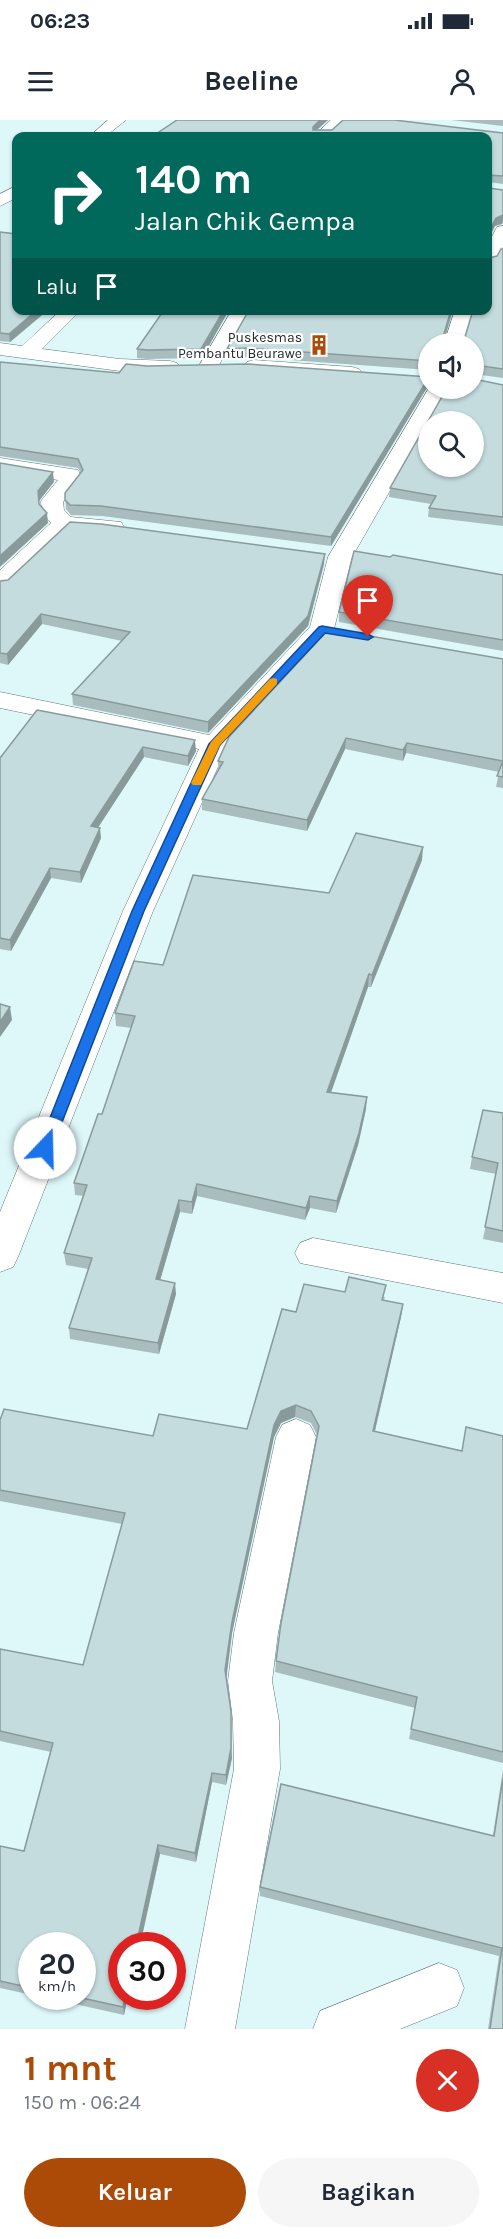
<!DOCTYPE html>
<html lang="id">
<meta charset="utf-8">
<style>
body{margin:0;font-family:Karla,sans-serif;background:#f6f6f7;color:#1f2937;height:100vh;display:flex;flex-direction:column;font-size:22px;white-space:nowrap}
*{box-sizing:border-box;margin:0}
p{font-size:20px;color:#747a83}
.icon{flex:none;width:33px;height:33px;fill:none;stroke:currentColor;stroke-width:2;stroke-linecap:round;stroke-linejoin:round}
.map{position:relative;height:1909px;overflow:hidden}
.sheet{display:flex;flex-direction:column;background:#fff;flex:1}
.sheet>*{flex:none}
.hud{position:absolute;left:12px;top:12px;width:480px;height:183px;border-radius:12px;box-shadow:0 2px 4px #0004;background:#00695c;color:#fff;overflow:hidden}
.fabs{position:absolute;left:418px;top:213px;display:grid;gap:12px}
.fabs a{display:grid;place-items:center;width:66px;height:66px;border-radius:50%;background:#fff;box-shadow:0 2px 4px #0004;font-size:30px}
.speed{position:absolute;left:18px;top:1812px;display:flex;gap:12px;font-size:30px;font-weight:700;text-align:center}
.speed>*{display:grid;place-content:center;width:78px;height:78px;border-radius:50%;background:#fff;box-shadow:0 2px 4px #0004;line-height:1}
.speed small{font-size:15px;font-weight:400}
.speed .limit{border:9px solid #d22;background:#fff;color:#111}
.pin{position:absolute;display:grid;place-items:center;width:51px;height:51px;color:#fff;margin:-62px -26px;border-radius:50% 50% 50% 0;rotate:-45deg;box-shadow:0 0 6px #0007}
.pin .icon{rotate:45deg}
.me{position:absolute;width:66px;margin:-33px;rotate:21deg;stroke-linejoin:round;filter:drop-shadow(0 0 4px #0008)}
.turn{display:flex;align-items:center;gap:21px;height:126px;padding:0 24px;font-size:27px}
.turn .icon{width:78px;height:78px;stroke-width:2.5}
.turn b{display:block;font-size:42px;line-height:51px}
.then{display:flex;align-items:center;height:57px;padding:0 24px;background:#0003;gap:12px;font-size:22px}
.round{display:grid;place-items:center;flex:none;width:63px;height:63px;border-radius:32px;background:#f6f6f7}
.head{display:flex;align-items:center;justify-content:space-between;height:102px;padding:0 24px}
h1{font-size:36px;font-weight:700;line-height:45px;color:#ac4b08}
.action{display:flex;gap:12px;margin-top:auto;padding:12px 24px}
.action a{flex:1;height:69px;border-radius:36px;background:#ac4b08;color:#fff;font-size:24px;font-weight:700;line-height:69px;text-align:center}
.action a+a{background:#f6f6f7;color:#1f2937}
.status{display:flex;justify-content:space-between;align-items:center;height:42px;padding:0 30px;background:#fff;direction:ltr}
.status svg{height:16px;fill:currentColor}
header{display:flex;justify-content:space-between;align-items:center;height:78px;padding:0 24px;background:#fff;font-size:27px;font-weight:700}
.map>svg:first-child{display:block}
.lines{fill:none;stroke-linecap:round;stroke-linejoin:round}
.street-casing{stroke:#607778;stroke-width:1}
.street{fill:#fff;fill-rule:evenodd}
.wall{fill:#a9bdbf}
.shaded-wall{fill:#899a9b}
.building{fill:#c4dcde;stroke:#899a9b;stroke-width:1.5;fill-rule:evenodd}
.route{fill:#1a73e8;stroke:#114b97;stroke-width:1.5}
.slow{fill:#f59e0b}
.labels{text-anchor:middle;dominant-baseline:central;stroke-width:4.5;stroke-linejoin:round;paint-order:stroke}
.far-poi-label{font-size:14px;fill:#222b2c;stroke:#fff;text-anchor:end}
</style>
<div class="status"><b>06:23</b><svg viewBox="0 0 49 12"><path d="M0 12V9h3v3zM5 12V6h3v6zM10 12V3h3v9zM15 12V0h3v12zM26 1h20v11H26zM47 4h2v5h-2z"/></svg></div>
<header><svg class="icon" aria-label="menu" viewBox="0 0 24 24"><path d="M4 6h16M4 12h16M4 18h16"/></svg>Beeline<svg class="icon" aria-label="person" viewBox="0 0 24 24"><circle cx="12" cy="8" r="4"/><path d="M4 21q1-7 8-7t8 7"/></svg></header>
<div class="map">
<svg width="503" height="1909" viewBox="0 0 503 1909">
<rect width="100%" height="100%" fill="#def8fa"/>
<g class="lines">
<g class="street-casing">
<g id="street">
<path d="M108 0H126L106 16H90Z"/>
<path d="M331 0H348L330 16H314Z"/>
<path d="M16 66V78L0 86V74Z"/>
<path d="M503 106V127L494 143 488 144V124L497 107Z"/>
<path d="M61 190H81L42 229 120 239 170 241 177 243 180 247 177 251 170 253 120 251 0 235V223L22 226Z"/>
<path d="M232 190H251L216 250H202L199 246Z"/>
<path d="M455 190H473L463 224H444Z"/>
<path d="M254 240 352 247 359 249 362 253 359 257 352 259 247 250 244 246 247 242Z"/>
<path d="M429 268H449L352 437 334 509 227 627 153 791 18 1137 13 1147 0 1152V1092L123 791 199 629 0 588V572L209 615 310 507 328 437Z"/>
<path d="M0 338 78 350 82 358 63 382 64 390 71 397 121 402 124 407 121 412 113 414 69 410 8 468 0 470V450L51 403 42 392 41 381 58 360 0 350Z"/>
<path d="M313 1118 503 1153V1183L300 1143 295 1133 300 1123Z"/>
<path d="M296 1299 310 1305 316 1317 278 1513 272 1561 279 1601 280 1649 235 1909H185L234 1649 233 1601 228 1561 234 1513 276 1317 282 1305Z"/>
<path d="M439 1843 457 1850 464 1868 457 1886 400 1909H313L320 1891Z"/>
</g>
</g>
<use href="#street" class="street"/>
</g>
<g class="wall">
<path d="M328 0 317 10 503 13V64L153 16Z"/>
<path d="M451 0H503V6Z"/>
<path d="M0 112 16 190H48L10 222 0 221Z"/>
<path d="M503 129V258L474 254V224H429V250L248 237 227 238V229L445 217H465L489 138 497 136Z"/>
<path d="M164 190H229L202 238 147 239 137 238V229Z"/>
<path d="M0 242 119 253 147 246 428 266 331 426 102 396 71 395 66 389 65 373 81 353 78 348 0 336Z"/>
<path d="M503 265V406L428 397 429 388 431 384 389 377 390 368Z"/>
<path d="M390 437 503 455V531L339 502V492Z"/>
<path d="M324 444 308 506 208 613 73 585 72 574 122 521 42 504 8 545 0 543V461Z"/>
<path d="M503 539V668L496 667 499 652 406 633 403 641 345 629 307 711 202 690V679L218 651V641Z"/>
<path d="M37 590 196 631 188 646 144 637 98 707 101 718 81 763 51 758 11 831 0 829V638Z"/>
<path d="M422 740 371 867H368L331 972 366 989 358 1025 336 1093 310 1088 305 1100 197 1076 192 1094 180 1092 160 1160 176 1174 159 1234 70 1219 69 1208 88 1149 66 1145 64 1133 84 1076 75 1075 74 1063 102 994 132 908 116 906 115 893 163 845 329 773Z"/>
<path d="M503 993V1123L483 1119 496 1054 470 1049 472 1037Z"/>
<path d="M345 1172 385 1177 384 1180 403 1184 401 1197 375 1311 462 1331 503 1316V1643L409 1619 415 1588 275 1552 276 1541 317 1315 311 1303 295 1297 281 1303 274 1317 232 1513 226 1557 231 1591 232 1638 226 1665 212 1662 196 1742 160 1734 124 1895 39 1876H82L32 1826V1875L0 1868V1726L24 1731 51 1632 0 1621V1529L83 1545 122 1404 0 1381V1300L153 1316 247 1309 296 1192Z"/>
<path d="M503 1649V1909H488L499 1836 260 1776V1767L493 1715Z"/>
</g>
<g class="shaded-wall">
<path d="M320 0H328L312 14 313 7Z"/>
<path d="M503 95V102L502 104 495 106 488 120V113L496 98Z"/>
<path d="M37 190H48L10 222 9 214Z"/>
<path d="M224 190H229L202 238 201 229Z"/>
<path d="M451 190H453L443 224V217Z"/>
<path d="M429 257 428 266 331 426V417Z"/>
<path d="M53 352 54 362 39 381 38 371Z"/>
<path d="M47 393 48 403 0 447V436Z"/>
<path d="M325 434 324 444 308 506 208 613V602Z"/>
<path d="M41 494 42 504 8 545 7 534Z"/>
<path d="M346 618 345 629 307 711V700Z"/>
<path d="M195 620 196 631 188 646V636Z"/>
<path d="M407 623 406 633 403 641V630Z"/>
<path d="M143 627 144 637 92 717 91 706Z"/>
<path d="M100 708 101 718 81 763 80 752Z"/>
<path d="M423 727 422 740 371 867 372 855Z"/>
<path d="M50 748 51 758 11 831 10 820Z"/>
<path d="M369 854 368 867 327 984V972Z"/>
<path d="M10 887 12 900 0 917V902Z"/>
<path d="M367 977 366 989 358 1025 336 1093 337 1081Z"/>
<path d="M197 1064V1076L192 1094V1082Z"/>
<path d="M310 1076V1088L305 1100 306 1088Z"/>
<path d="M179 1080 180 1092 157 1171 156 1159Z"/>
<path d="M175 1163 176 1174 159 1234 158 1223Z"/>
<path d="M403 1184 401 1197 372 1323 373 1311Z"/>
<path d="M296 1285 295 1297 281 1303 274 1317 232 1513 226 1561 225 1550 232 1502 274 1305 281 1291Z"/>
<path d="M231 1628 232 1638 226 1665V1655Z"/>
<path d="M212 1653V1662L196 1742 195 1733Z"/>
<path d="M158 1725 160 1734 140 1826H136Z"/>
<path d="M125 1876H128L124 1895 123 1887Z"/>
</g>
<g class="building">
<path d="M177 0H320L313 7V10H332L343 0H394L503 13V56L488 55V16H153Z"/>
<path d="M488 68 503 70V95L496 98 488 113Z"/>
<path d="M0 112 16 114V190H37L9 214 0 213Z"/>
<path d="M501 129H503V249L475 245 474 246V224H429V241L248 228 227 229 249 190H451L443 217H465L473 190H488V137L489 138 497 136Z"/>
<path d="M164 190H224L201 229 147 230 137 229Z"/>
<path d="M0 242 119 253 126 244 147 246 248 244 429 257 331 417 101 386 70 385 65 380V373L83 350 78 339 0 327Z"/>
<path d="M474 259 503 265V397L429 388 436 376 390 368 447 268H474ZM429 302H474V346H429Z"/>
<path d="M0 343 53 352 38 371 39 384 47 393 0 436Z"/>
<path d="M70 402 101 404 325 434 308 496 208 602 72 574 130 512 41 494 7 534 0 533V461L8 460Z"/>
<path d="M354 431 390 437 393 435 503 455V520L339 492Z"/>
<path d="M329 509 503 539V657L497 656 503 641 407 623 403 630 346 618 307 700 202 679 223 642 218 641 229 617Z"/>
<path d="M37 590 195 620 188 636 143 627 91 706 100 708 80 752 50 748 10 820 0 818V638Z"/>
<path d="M356 713 423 727 372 855 369 854 327 972 367 977 359 1013 337 1081 310 1076 306 1088 197 1064 192 1082 179 1080 156 1159 175 1163 158 1223 69 1208 92 1138 64 1133 87 1065 74 1063 98 994H102L135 896 115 893 134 841 163 845 193 755 329 773Z"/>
<path d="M0 884 10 887 0 902Z"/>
<path d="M483 990 503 993V1111L485 1107 498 1043 472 1037Z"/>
<path d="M349 1157 386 1165 382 1180 403 1184 373 1311 462 1331 466 1307 503 1316V1632L411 1609 417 1577 276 1541 281 1503 319 1306 311 1291 296 1285 281 1291 274 1305 232 1502 225 1550 231 1591V1628L226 1655 212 1653 195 1733 158 1725 136 1826H122V1876H125L123 1887 73 1876H82V1826H32V1868L0 1861V1726L24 1731 53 1623 0 1611V1529L83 1545 125 1393 0 1370V1300L4 1289 153 1316 159 1294 247 1309 282 1189 296 1192 304 1164 345 1172Z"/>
<path d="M503 1658V1909H490L502 1828 260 1767 281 1664 494 1716Z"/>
</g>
<path class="route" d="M322 506 368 514 373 517 368 520 325 513 220 625 144 791 52 1028 45 1034 40 1032 38 1028 132 791 209 624 319 507Z"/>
<path class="slow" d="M273 558 277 559V564L220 625 201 665H193L191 663 211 622 270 559Z"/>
<defs>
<g id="building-bare" transform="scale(1.62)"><path d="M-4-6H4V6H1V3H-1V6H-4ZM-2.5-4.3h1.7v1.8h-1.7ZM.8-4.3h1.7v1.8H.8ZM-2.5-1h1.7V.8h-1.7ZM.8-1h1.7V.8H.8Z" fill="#ac4b08" stroke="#fff" stroke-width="2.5" paint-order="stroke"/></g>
</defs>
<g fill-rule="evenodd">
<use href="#building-bare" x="319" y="225"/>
</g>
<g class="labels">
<g class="far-poi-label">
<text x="302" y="217">Puskesmas<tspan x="302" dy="16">Pembantu Beurawe</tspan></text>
</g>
</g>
</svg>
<div class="fabs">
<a><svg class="icon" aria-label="sound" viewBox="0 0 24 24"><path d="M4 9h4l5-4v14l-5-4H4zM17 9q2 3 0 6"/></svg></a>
<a><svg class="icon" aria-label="search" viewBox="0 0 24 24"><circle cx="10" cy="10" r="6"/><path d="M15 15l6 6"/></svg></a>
</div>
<div class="speed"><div>20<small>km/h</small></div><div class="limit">30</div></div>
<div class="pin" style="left:368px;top:517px;background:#d93025"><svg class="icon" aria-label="arrive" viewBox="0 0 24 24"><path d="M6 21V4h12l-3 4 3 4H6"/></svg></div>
<svg class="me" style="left:45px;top:1028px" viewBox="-20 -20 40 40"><circle r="19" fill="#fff"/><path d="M0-13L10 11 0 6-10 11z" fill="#1a73e8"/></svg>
<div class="hud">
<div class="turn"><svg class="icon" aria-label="right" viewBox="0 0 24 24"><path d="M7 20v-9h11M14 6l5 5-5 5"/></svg><div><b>140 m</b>Jalan Chik Gempa</div></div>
<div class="then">Lalu<svg class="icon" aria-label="arrive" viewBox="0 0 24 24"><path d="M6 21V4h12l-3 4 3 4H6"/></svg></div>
</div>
</div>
<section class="sheet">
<div class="head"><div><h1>1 mnt</h1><p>150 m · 06:24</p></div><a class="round" style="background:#d93025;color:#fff"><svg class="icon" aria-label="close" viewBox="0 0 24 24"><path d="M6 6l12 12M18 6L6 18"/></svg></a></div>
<div class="action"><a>Keluar</a><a>Bagikan</a></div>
</section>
